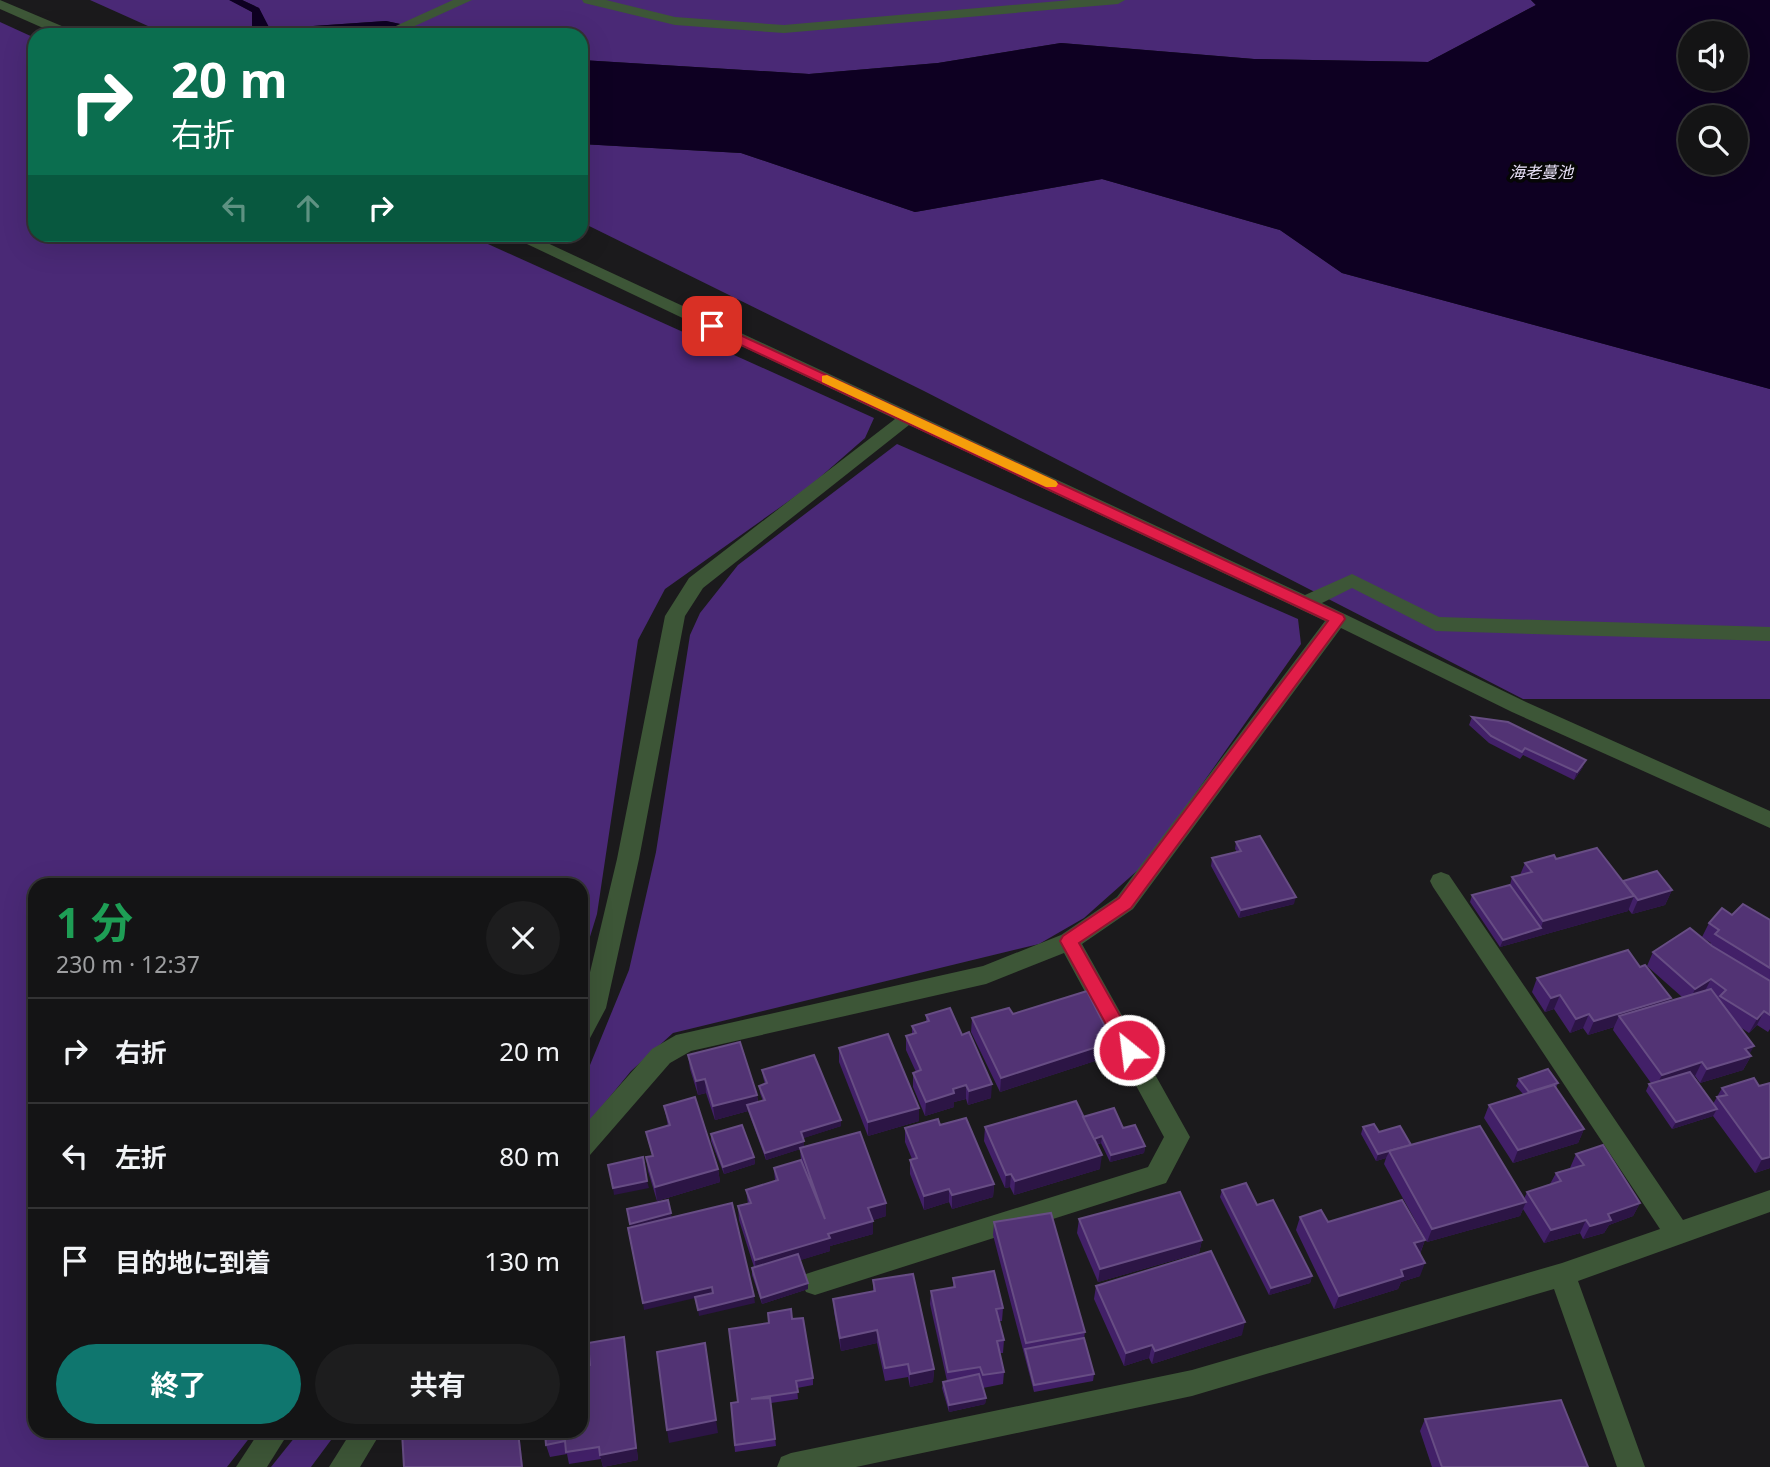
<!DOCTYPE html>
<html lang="ja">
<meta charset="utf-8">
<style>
body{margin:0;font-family:"Noto Sans","Noto Sans JP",sans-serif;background:#1d1d1e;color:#f1f3f6;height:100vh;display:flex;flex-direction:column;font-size:26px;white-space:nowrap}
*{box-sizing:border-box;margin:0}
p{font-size:23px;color:#9d9ea0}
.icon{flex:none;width:38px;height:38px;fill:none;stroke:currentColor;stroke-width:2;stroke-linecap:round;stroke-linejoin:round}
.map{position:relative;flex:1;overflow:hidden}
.drawer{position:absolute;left:28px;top:878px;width:560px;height:560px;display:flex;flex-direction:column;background:#141415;border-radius:21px;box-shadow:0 7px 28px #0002,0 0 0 2px #333334}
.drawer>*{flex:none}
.top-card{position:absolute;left:28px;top:28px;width:560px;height:214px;border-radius:21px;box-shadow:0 7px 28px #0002,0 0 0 2px #333334;background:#0b6e4f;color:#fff;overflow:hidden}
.controls{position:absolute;left:1678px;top:21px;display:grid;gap:14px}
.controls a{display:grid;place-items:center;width:70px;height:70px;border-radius:50%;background:#141415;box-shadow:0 7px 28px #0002,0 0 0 2px #333334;font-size:35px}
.pin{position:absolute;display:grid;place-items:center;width:60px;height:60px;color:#fff;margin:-30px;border-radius:14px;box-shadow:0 4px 10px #0006}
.me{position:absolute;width:77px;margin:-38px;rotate:331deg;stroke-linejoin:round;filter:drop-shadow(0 0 5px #0008)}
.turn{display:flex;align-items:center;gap:24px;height:147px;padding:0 28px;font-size:32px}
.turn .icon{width:91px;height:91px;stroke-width:2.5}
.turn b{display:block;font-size:49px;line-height:60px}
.lanes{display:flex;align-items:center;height:66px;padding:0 28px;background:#0003;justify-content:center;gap:35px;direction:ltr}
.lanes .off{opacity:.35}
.round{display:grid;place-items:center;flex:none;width:74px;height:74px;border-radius:37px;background:#1d1d1e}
.overview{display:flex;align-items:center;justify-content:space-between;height:119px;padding:0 28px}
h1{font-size:42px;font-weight:700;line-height:52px;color:#1e9e55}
.button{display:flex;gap:14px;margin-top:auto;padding:14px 28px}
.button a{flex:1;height:80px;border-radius:42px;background:#0f766e;color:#fff;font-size:28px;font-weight:700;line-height:80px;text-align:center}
.button a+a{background:#1d1d1e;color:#f1f3f6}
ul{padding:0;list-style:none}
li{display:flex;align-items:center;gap:21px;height:105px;padding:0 28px;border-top:2px solid #333334}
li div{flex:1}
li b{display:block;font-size:26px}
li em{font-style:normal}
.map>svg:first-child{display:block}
.forest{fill:#4a2976}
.water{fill:#0e0022;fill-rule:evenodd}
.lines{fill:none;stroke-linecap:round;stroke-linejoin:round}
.minor{fill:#3d5637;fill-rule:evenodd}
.wall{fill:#422068}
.shaded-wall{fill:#2c1545}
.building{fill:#523374;stroke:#674d84;stroke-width:2}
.route{fill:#e11d48;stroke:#92132f;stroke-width:2}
.slow{fill:#f59e0b}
.labels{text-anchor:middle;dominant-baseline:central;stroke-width:7;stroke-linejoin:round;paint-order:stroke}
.far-water-label{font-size:16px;font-style:italic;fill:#e6dff5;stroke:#060606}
</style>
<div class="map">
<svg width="1770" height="1467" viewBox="0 0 1770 1467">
<rect width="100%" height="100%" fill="#1b1a1c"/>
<g class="forest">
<path d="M90 0H230L252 12V30L257 35H168Z"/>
<path d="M242 0H1531L1536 5 1428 62 1254 59 1061 43 938 63 809 74 581 60V35H452L386 21 269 29 259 8Z"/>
<path d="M0 22 35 38V234L468 235 874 418 865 438 810 486 665 589 638 640 597 914 581 966V886H35V1432H254L227 1467H0Z"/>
<path d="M581 144 741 153 915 212 1102 179 1280 230 1342 273 1770 389V699H1523L924 391 581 222Z"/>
<path d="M897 444 1298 619 1301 644 1147 862 1084 918 1039 944 673 1033 631 1071 581 1132V1087L629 970 656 852 690 635 700 613 738 565Z"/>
<path d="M299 1432H337L311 1467H271Z"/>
</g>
<g class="water">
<path d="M229 0H242L259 8 270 29 386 21 452 35H257L252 30V12Z"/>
<path d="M1531 0H1770V389L1342 273 1280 230 1102 179 915 212 741 153 581 144V60L809 74 938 63 1061 43 1254 59 1428 62 1536 5ZM1690 33H1736V79H1690ZM1690 117H1736V163H1690Z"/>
</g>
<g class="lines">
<g class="minor">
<path d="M0 0 76 32 78 35H59L0 9Z"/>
<path d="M453 0H472L395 35H376Z"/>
<path d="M582 0H606L675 17 784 25 1071 0H1125L1118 4 784 33 675 25 584 3Z"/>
<path d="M506 234H528L1305 595 1352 574 1439 617 1770 627V641L1436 631 1352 588 1322 603 1526 702 1770 811V828L1512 712 1341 628 1133 909 1082 944 1190 1137 1166 1183 815 1295 806 1292 802 1283 806 1274 815 1271 1148 1167 1164 1137 1064 953 986 984 691 1051 670 1063 590 1155 581 1158V1129L652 1049 676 1035 983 966 1061 935 1117 897 1325 621 909 425 703 588 685 616 639 859 606 1008 589 1040 581 1043V1010L617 859 665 616 689 578 895 419Z"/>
<path d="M1441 872 1449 875 1683 1220 1770 1190V1212L1578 1281 1645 1467H1617L1554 1289 1192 1396 856 1467H777L781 1457 791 1453 1192 1370 1562 1263 1660 1229 1433 887 1430 881 1433 875Z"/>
<path d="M259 1432H289L267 1467H236Z"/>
<path d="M351 1432H381L360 1467H329Z"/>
</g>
</g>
<g class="wall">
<path d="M1472 717 1583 767 1574 780 1523 755 1520 759 1489 743 1469 725Z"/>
<path d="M1236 842 1294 904 1239 918 1211 866 1212 858 1237 852 1235 849Z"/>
<path d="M1556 859 1623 882V881L1672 890 1665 905 1632 914 1628 909V911L1500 947 1470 902 1472 895 1510 885 1512 877 1520 875 1525 863Z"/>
<path d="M1732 915 1770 920V1029L1768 1032 1757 1025 1749 1033 1740 1027 1751 1056 1743 1070 1700 1083 1695 1076H1694L1713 1104 1722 1088 1754 1078 1770 1168 1755 1173 1713 1116 1672 1129 1646 1091 1649 1084 1651 1083 1613 1030 1614 1027 1588 1035 1583 1028 1570 1033 1554 1009 1545 1012 1532 992 1537 978 1640 967 1669 1001 1682 997 1647 966 1653 952 1710 944 1711 943 1702 937 1709 923Z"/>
<path d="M1013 1014 1107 1046 1103 1047 1101 1059 1000 1092 971 1032 972 1018Z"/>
<path d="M926 1015 991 1098 968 1105 966 1099 954 1102V1107L925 1116 913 1087V1073L916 1072 906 1050V1036L912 1034V1026L926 1022Z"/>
<path d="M839 1048 919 1108V1121L868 1136 839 1062Z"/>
<path d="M688 1055 757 1095 758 1102 763 1101 760 1093 759 1086 765 1084 763 1077 762 1070 841 1120V1126L803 1138 804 1147 886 1203V1216L873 1220V1234L830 1246V1251L800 1260 808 1289 762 1304 752 1275V1268L754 1267 739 1220 738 1206 748 1204 746 1190 775 1181 774 1168 801 1160 800 1149 766 1160 748 1111 715 1120 706 1093 698 1095 690 1069Z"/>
<path d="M1519 1079 1558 1083 1556 1088 1584 1129 1578 1143 1513 1163 1484 1118 1489 1105 1523 1094 1516 1086Z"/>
<path d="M664 1106 718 1169 720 1182 657 1201 648 1171 646 1157 652 1156 646 1132 668 1126Z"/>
<path d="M1083 1117 1123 1128 1145 1146 1144 1153 1110 1162 1101 1143 1097 1145 1100 1169 1014 1195 1010 1187 1005 1188 984 1141 985 1127Z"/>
<path d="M940 1125 994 1184 993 1197 952 1209 949 1202 924 1210 910 1174V1160L912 1159 905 1142V1128Z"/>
<path d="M1363 1127 1379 1132 1411 1145 1524 1199 1527 1192 1550 1184 1556 1173 1570 1168 1576 1154 1640 1203 1633 1216 1609 1225 1604 1233 1583 1239 1580 1233 1544 1243 1523 1209 1520 1216 1427 1242 1384 1164 1386 1158 1376 1161 1361 1134Z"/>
<path d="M711 1134 754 1157 755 1164 724 1174 711 1141Z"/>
<path d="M1222 1190 1257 1205 1312 1276 1310 1283 1269 1295 1220 1197Z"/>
<path d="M1300 1217 1425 1240 1420 1254V1276L1401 1282 1398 1289 1334 1309 1296 1230Z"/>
<path d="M1079 1219 1202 1240 1199 1253 1098 1282 1077 1233Z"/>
<path d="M994 1222 1085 1332 1084 1338 1094 1374 1093 1381 1034 1392 993 1235Z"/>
<path d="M953 1278 1003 1308 1002 1321H999L1004 1340 1003 1353H999L1004 1372 1003 1384 983 1388 986 1398 985 1404 949 1412 942 1388 943 1382 947 1381 930 1304 931 1291 953 1287Z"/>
<path d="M873 1280 934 1369 933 1382 910 1387 908 1377 885 1381 877 1343 841 1351 834 1312 833 1299 873 1292Z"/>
<path d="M1096 1286 1242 1335 1152 1364 1149 1358 1124 1366 1094 1299Z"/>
<path d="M792 1319 813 1378V1385L797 1388 798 1399 771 1403 776 1446 735 1452 731 1403 738 1402 769 1323Z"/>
<path d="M626 1350 638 1460 603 1467 601 1459 569 1464 567 1454 550 1457 546 1445 590 1365Z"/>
<path d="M1425 1419 1588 1467H1432L1420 1431Z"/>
</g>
<g class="shaded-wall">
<path d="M1586 760 1583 767 1574 780 1577 772Z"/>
<path d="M1672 890 1665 905 1632 914 1638 900Z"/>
<path d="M1634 896 1628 911 1500 947 1503 940 1541 928 1543 921Z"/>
<path d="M1296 897 1294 904 1239 918 1241 910Z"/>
<path d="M1711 979 1704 993 1689 1003 1695 989Z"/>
<path d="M1560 995 1554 1009 1545 1012 1551 998Z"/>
<path d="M1671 998 1664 1012 1619 1016 1614 1027 1588 1035 1594 1021Z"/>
<path d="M1764 1011 1757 1025 1749 1033 1757 1019Z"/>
<path d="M1589 1014 1583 1028 1570 1033 1576 1019Z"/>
<path d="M1108 1032 1107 1046 1103 1047 1101 1059 1000 1092 1001 1078 1097 1035Z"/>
<path d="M1754 1046 1748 1057 1751 1056 1743 1070 1700 1083 1707 1069 1745 1049Z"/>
<path d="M1702 1062 1695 1076 1655 1088 1662 1075Z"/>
<path d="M705 1079 706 1093 698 1095 696 1081Z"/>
<path d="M992 1084 991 1098 968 1105 969 1091Z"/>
<path d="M966 1085V1099L954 1102V1107L925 1116 926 1102 953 1089Z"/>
<path d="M757 1095 758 1108 747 1105 748 1111 715 1120 713 1106Z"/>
<path d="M919 1108V1121L868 1136V1122Z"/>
<path d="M1717 1109 1713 1116 1672 1129 1676 1122Z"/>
<path d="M841 1120V1126L801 1139V1132Z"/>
<path d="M1584 1129 1578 1143 1513 1163 1518 1150Z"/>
<path d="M1102 1136 1101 1143 1091 1146 1092 1139Z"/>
<path d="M804 1141V1148L766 1160 765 1153Z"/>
<path d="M1145 1146 1144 1153 1110 1162 1111 1155Z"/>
<path d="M1389 1152 1386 1158 1376 1161 1378 1154Z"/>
<path d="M1102 1155 1100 1169 1014 1195 1015 1181Z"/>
<path d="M754 1157 755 1164 724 1174 723 1167Z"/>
<path d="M1770 1157V1168L1755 1173 1762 1159Z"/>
<path d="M718 1169 720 1182 657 1201 655 1187Z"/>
<path d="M1011 1174 1010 1187 1005 1188 1006 1175Z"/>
<path d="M647 1181 649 1188 614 1195 613 1188Z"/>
<path d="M994 1184 993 1197 952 1209V1195Z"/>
<path d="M949 1189V1202L924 1210V1196Z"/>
<path d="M1526 1202 1520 1216 1427 1242 1432 1229Z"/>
<path d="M886 1203V1216L868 1222V1208Z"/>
<path d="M1640 1203 1633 1216 1609 1225 1604 1233 1583 1239 1590 1226 1608 1214Z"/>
<path d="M671 1213 672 1220 631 1231 630 1224Z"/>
<path d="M1586 1220 1580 1233 1544 1243 1551 1230Z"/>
<path d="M873 1221V1234L830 1246V1251L756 1274 755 1260 828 1234Z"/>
<path d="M1202 1240 1199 1253 1098 1282 1100 1269Z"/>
<path d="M1425 1240 1420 1253 1409 1257 1414 1243Z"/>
<path d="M1425 1263 1420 1276 1401 1282 1398 1289 1334 1309 1339 1296 1401 1270Z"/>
<path d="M1312 1276 1310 1283 1269 1295 1271 1288Z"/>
<path d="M808 1283V1289L762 1304 761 1298Z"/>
<path d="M712 1287V1294L644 1310 643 1303Z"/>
<path d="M754 1296 755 1303 699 1316 698 1310Z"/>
<path d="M1245 1322 1242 1335 1152 1364 1155 1351Z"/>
<path d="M877 1330V1343L841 1351 840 1338Z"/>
<path d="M624 1337 626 1350 638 1460 603 1467 600 1455Z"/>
<path d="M1152 1345 1149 1358 1124 1366 1126 1353Z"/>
<path d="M934 1369 933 1382 910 1387V1374Z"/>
<path d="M986 1398 985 1404 949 1412V1405Z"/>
<path d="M716 1420 718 1433 669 1443 667 1430Z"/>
<path d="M518 1432H519L523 1467H522Z"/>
</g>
<g class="building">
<path d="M1472 717 1508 722 1586 760 1577 772 1525 748 1522 752 1491 736Z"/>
<path d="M1260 836 1296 897 1241 910 1212 858 1241 851 1236 842Z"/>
<path d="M1597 848 1634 896 1543 921 1512 877 1532 872 1525 863 1554 855 1556 859Z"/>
<path d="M1657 871 1672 890 1638 900 1623 881Z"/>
<path d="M1510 885 1541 928 1503 940 1472 895Z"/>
<path d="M1743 904 1770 920V968L1715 934 1719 930 1709 923 1722 908 1732 915Z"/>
<path d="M1690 928 1712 946 1770 981V1015L1764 1011 1757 1019 1720 996 1726 990 1711 979 1695 989 1653 952Z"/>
<path d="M1628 950 1640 967 1645 965 1671 998 1594 1021 1589 1014 1576 1019 1560 995 1551 998 1537 978Z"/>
<path d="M1711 989 1754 1046 1745 1049 1751 1056 1707 1069 1702 1062 1662 1075 1619 1016Z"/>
<path d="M1087 991 1108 1032 1097 1035 1103 1045 1001 1078 972 1018 1009 1008 1013 1014Z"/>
<path d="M950 1008 962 1035 969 1032 992 1084 969 1091 966 1085 953 1089 954 1093 926 1102 913 1073 921 1070 906 1036 916 1033 912 1026 929 1021 926 1015Z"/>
<path d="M888 1034 919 1108 868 1122 839 1048Z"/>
<path d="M740 1042 757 1095 713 1106 705 1079 696 1081 688 1055Z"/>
<path d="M814 1055 841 1120 801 1132 804 1141 765 1153 747 1105 765 1100 759 1086 767 1083 762 1070Z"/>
<path d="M1548 1069 1558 1083 1529 1092 1519 1079Z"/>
<path d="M1690 1072 1717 1109 1676 1122 1649 1084Z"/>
<path d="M1754 1078 1759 1086 1770 1083V1157L1762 1159 1717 1097 1727 1095 1722 1088Z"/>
<path d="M1554 1085 1584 1129 1518 1150 1489 1105Z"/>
<path d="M695 1097 718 1169 655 1187 646 1157 653 1156 646 1132 670 1125 664 1106Z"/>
<path d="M1076 1101 1102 1155 1015 1181 1011 1174 1006 1175 985 1127Z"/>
<path d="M1114 1108 1123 1128 1135 1125 1145 1146 1111 1155 1102 1136 1094 1139 1083 1117Z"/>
<path d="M966 1118 994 1184 952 1195 949 1189 924 1196 910 1160 917 1158 905 1128 938 1119 940 1125Z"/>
<path d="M1374 1124 1379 1132 1400 1126 1411 1145 1378 1154 1363 1127Z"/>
<path d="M742 1125 754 1157 723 1167 711 1134Z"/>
<path d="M1480 1126 1526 1202 1432 1229 1389 1151Z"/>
<path d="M860 1132 886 1203 868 1208 873 1221 828 1234 830 1238 755 1260 738 1206 751 1203 746 1190 778 1180 774 1168 801 1160 825 1219 800 1148Z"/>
<path d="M1603 1145 1640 1203 1608 1214 1611 1220 1590 1226 1586 1220 1551 1230 1527 1192 1561 1181 1556 1173 1584 1165 1576 1154Z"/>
<path d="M643 1157 647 1181 613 1188 608 1165Z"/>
<path d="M1246 1183 1257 1205 1273 1200 1312 1276 1271 1288 1222 1190Z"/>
<path d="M1180 1192 1202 1240 1100 1269 1079 1219Z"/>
<path d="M668 1200 671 1213 630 1224 627 1209Z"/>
<path d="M1402 1200 1425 1240 1414 1243 1425 1263 1401 1270 1403 1276 1339 1296 1300 1217 1321 1210 1328 1222Z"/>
<path d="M732 1203 754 1296 698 1310 695 1297 713 1293 712 1287 643 1303 628 1228Z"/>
<path d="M1051 1213 1085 1332 1026 1343 994 1222Z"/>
<path d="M1211 1251 1245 1322 1155 1351 1152 1345 1126 1353 1096 1286Z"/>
<path d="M798 1254 808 1283 761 1298 752 1268Z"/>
<path d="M994 1271 1003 1308 996 1309 1004 1340 997 1341 1004 1372 983 1375 980 1367 948 1372 931 1291 955 1287 953 1278Z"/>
<path d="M913 1274 934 1369 910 1374 908 1364 885 1368 877 1330 840 1338 833 1299 875 1291 873 1280Z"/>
<path d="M791 1309 792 1319 803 1318 813 1378 796 1381 798 1392 751 1399 770 1398 775 1439 735 1445 731 1403 738 1402 729 1329 769 1323 768 1313Z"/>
<path d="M624 1337 636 1448 600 1455 599 1447 566 1452 565 1441 546 1445 545 1432H581V1367L590 1365 588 1343Z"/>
<path d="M1084 1338 1094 1374 1034 1385 1025 1349Z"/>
<path d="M705 1343 716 1420 667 1430 657 1352Z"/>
<path d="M979 1374 986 1398 949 1405 943 1382Z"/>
<path d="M1561 1400 1588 1467H1442L1425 1419Z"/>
<path d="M402 1432H518L522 1467H404Z"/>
</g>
<path class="route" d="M712 322 1343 615 1345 619 1131 908 1079 943 1136 1044 1138 1050 1136 1055 1129 1057 1123 1055 1060 941 1063 936 1119 898 1328 621 707 329 705 326Z"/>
<path class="slow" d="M827 375 1056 481 1058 484 1056 487H1046L822 382V376Z"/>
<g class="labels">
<g class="far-water-label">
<text x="1541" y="172">海老蔓池</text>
</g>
</g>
</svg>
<div class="controls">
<a><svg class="icon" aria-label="sound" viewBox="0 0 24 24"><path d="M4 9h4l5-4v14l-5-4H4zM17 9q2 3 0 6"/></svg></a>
<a><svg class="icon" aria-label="search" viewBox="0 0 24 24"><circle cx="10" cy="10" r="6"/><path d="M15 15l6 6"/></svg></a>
</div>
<div class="pin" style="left:712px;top:326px;background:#d93025"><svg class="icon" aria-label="arrive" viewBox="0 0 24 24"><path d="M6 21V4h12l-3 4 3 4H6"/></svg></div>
<svg class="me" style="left:1129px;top:1050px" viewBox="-20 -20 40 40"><circle r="17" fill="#e11d48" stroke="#fff" stroke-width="3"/><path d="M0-11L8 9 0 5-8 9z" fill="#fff"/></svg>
<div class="top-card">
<div class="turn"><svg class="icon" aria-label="right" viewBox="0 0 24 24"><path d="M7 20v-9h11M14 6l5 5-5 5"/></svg><div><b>20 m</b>右折</div></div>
<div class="lanes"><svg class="icon off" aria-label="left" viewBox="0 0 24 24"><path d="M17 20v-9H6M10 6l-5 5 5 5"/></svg><svg class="icon off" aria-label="ahead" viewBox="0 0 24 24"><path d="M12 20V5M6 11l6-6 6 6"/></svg><svg class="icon" aria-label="right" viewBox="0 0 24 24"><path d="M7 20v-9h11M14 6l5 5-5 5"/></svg></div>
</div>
<section class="drawer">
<div class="overview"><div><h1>1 分</h1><p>230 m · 12:37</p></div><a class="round"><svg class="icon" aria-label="close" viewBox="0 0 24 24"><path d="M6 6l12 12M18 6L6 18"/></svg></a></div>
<ul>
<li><svg class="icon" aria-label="right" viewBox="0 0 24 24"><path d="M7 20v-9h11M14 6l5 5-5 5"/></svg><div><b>右折</b></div><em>20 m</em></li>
<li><svg class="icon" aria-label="left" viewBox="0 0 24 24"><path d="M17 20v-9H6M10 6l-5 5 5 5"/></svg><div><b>左折</b></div><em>80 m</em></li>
<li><svg class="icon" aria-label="arrive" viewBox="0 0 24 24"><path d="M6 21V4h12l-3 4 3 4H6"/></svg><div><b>目的地に到着</b></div><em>130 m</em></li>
</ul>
<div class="button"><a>終了</a><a>共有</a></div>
</section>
</div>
